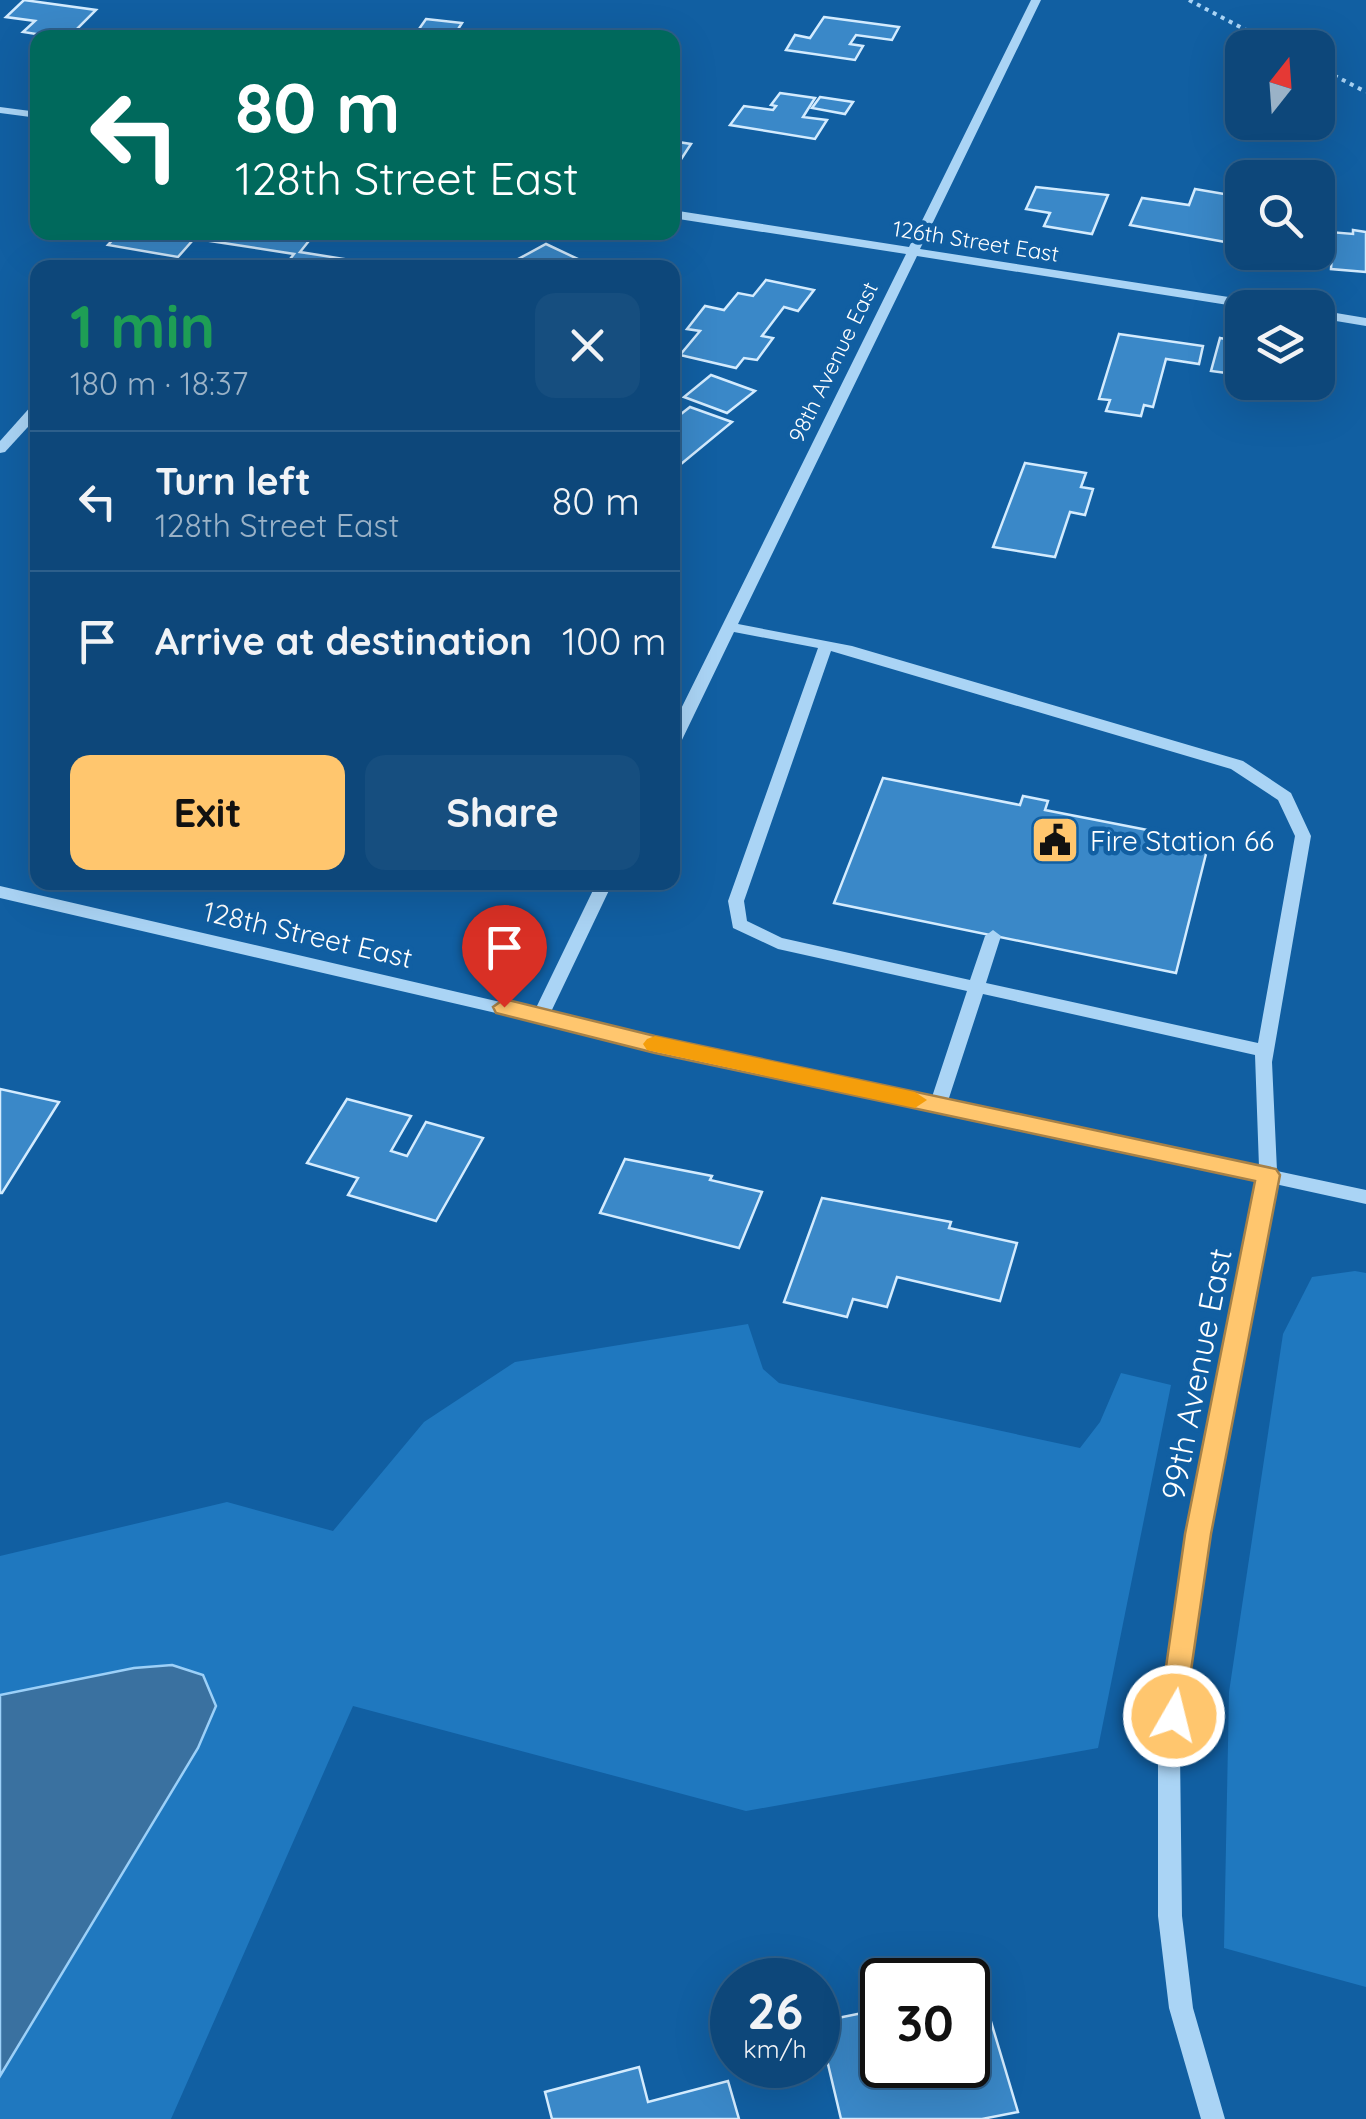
<!DOCTYPE html>
<meta charset="utf-8">
<style>
body{margin:0;font-family:Quicksand,sans-serif;background:#164e7f;color:#f1f3f6;height:100vh;display:flex;flex-direction:column;font-size:38px;white-space:nowrap}
*{box-sizing:border-box;margin:0}
p{font-size:32px;color:#9ab2c7}
.icon{flex:none;width:55px;height:55px;fill:none;stroke:currentColor;stroke-width:2;stroke-linecap:round;stroke-linejoin:round}
.map{position:relative;flex:1;overflow:hidden}
.drawer{position:absolute;left:30px;top:260px;width:650px;height:630px;display:flex;flex-direction:column;background:#0d477a;border-radius:20px;box-shadow:0 10px 40px #0002,0 0 0 2px #2d5f8b}
.drawer>*{flex:none}
.banner{position:absolute;left:30px;top:30px;width:650px;height:210px;border-radius:20px;box-shadow:0 10px 40px #0002,0 0 0 2px #2d5f8b;background:#00695c;color:#fff;overflow:hidden}
.needle{width:65px;rotate:17deg}
.fabs{position:absolute;left:1225px;top:30px;display:grid;gap:20px}
.fabs a{display:grid;place-items:center;width:110px;height:110px;border-radius:20px;background:#0d477a;box-shadow:0 10px 40px #0002,0 0 0 2px #2d5f8b;font-size:50px}
.speed{position:absolute;left:710px;top:1958px;display:flex;gap:20px;font-size:50px;font-weight:700;text-align:center}
.speed>*{display:grid;place-content:center;width:130px;height:130px;border-radius:50%;background:#0d477a;box-shadow:0 10px 40px #0002,0 0 0 2px #2d5f8b;line-height:1}
.speed small{font-size:25px;font-weight:400}
.speed .limit{border:5px solid #111;border-radius:15px;background:#fff;color:#111}
.pin{position:absolute;display:grid;place-items:center;width:85px;height:85px;color:#fff;margin:-102px -42px;border-radius:50% 50% 50% 0;rotate:-45deg;box-shadow:0 0 10px #0007}
.pin .icon{rotate:45deg}
.me{position:absolute;width:110px;margin:-55px;rotate:8deg;stroke-linejoin:round;filter:drop-shadow(0 0 8px #0008)}
.turn{display:flex;align-items:center;gap:35px;height:210px;padding:0 40px;font-size:45px}
.turn .icon{width:130px;height:130px;stroke-width:2.5}
.turn b{display:block;font-size:70px;line-height:85px}
.round{display:grid;place-items:center;flex:none;width:105px;height:105px;border-radius:20px;background:#164e7f}
.overview{display:flex;align-items:center;justify-content:space-between;height:170px;padding:0 40px}
h1{font-size:60px;font-weight:800;line-height:75px;color:#1e9e55}
.primary-button{display:flex;gap:20px;margin-top:auto;padding:20px 40px}
.primary-button a{flex:1;height:115px;border-radius:20px;background:#ffc66e;color:#111;font-size:40px;font-weight:800;line-height:115px;text-align:center}
.primary-button a+a{background:#164e7f;color:#f1f3f6}
ul{padding:0;list-style:none}
li{display:flex;align-items:center;gap:30px;height:140px;padding:0 40px;border-top:2px solid #2d5f8b}
li div{flex:1}
li b{display:block;font-size:38px}
li em{font-style:normal}
.map>svg:first-child{display:block}
.green{fill:#1f78bf}
.water{fill:#3a71a0;stroke:#9cd0f8;stroke-width:2.5}
.building{fill:#3a88c8;stroke:#d3ebfe;stroke-width:2.5}
.lines{fill:none;stroke-linecap:round;stroke-linejoin:round}
.path{stroke:#aad4f5;stroke-width:4;stroke-dasharray:4 5;stroke-linecap:butt}
.minor{fill:#aad4f5;fill-rule:evenodd}
.route{fill:#ffc66e;stroke:#a68148;stroke-width:2.5}
.slow{fill:#f59e0b}
.labels{text-anchor:middle;dominant-baseline:central;stroke-width:9;stroke-linejoin:round;paint-order:stroke}
.far-street-label{font-size:22px;fill:#fff;stroke:#115fa2}
.poi-label{font-size:28px;fill:#fff;stroke:#115fa2;text-anchor:start}
.street-label{font-size:28px;fill:#fff;stroke:#115fa2}
.near-street-label{font-size:32px;fill:#fff;stroke:#115fa2}
</style>
<div class="map">
<svg width="1366" height="2119" viewBox="0 0 1366 2119">
<rect width="100%" height="100%" fill="#115fa2"/>
<g class="green">
<path d="M1355 1271 1366 1273V1987L1224 1948 1229 1692 1283 1334 1312 1277Z"/>
<path d="M748 1324 763 1369 779 1383 1080 1448 1100 1422 1121 1373 1171 1385 1098 1748 746 1811 353 1706 171 2119H0V1556L227 1502 333 1531 424 1422 515 1362Z"/>
</g>
<path class="water" d="M172 1665 203 1675 216 1706 198 1748 0 2076V1695L134 1668Z"/>
<g class="building">
<path d="M24 0 96 10 68 38H62L23 32 35 21 6 17Z"/>
<path d="M824 17 899 27 892 40 856 35 850 44 863 46 855 60 786 50 795 35 810 38Z"/>
<path d="M426 19 462 23 455 34 419 29Z"/>
<path d="M780 93 815 98 803 117 827 120 815 139 730 125 744 106 773 110 776 106 771 105Z"/>
<path d="M820 97 853 102 845 114 812 108Z"/>
<path d="M672 141 691 144 680 161 672 160Z"/>
<path d="M1036 187 1108 195 1092 234 1044 226 1050 213 1026 209Z"/>
<path d="M1195 189 1242 197V245L1130 225 1142 198 1189 205Z"/>
<path d="M1353 230 1366 232V272L1331 269 1332 254 1316 252 1318 231 1353 234Z"/>
<path d="M120 232H200L178 257 108 245Z"/>
<path d="M211 232H316L300 252 394 267 283 268 294 254 204 240Z"/>
<path d="M546 244 597 268H517L509 264Z"/>
<path d="M766 280 814 290 798 311 784 307 762 336 773 338 757 360 744 358 736 368 680 355 700 331 687 329 705 306 724 310 738 293 753 296Z"/>
<path d="M1119 334 1203 346 1199 364 1166 359 1153 407 1144 405 1141 416 1106 411 1110 400 1099 399Z"/>
<path d="M1220 338 1242 342V375L1211 371Z"/>
<path d="M711 375 755 391 727 413 684 397Z"/>
<path d="M690 407 732 422 675 469 672 421Z"/>
<path d="M1025 463 1086 473 1081 487 1093 489 1085 515 1070 512 1055 557 993 547Z"/>
<path d="M883 778 1020 805 1023 796 1048 801 1045 810 1209 842 1176 973 834 903Z"/>
<path d="M0 1089 59 1102 2 1193H0Z"/>
<path d="M347 1099 411 1116 391 1151 407 1156 426 1122 483 1138 436 1221 348 1195 358 1178 307 1163Z"/>
<path d="M625 1159 712 1176 710 1180 762 1192 739 1248 600 1213Z"/>
<path d="M822 1198 951 1222 949 1228 1017 1243 1000 1301 897 1277 887 1307 853 1299 847 1317 784 1302Z"/>
<path d="M882 2009V2065H968V2019L989 2015 1018 2112 982 2119H841L818 2022Z"/>
<path d="M639 2067 648 2102 728 2081 739 2119H552L545 2092Z"/>
</g>
<g class="lines">
<g class="path">
<path d="M1189 0 1280 48"/>
<path d="M1318 67 1366 92"/>
</g>
<g class="minor">
<path d="M1031 0H1041L920 249 1274 304 1280 308H1247L917 256 738 624 852 646 1243 761 1291 793 1311 836 1272 1062 1277 1171 1366 1190V1204L1275 1184 1208 1534 1180 1752 1182 1916 1193 2008 1225 2119H1201L1169 2008 1158 1916V1752L1188 1534 1258 1181 655 1050 0 898V886L535 1010 597 882H613L550 1014 932 1097 967 991 778 949 733 928 728 901 818 648 734 632 680 744 672 749V727L906 254 672 218V210L909 247ZM831 651 1231 769 1278 800 1295 836 1258 1043 986 983 1001 936 993 930 985 936 970 980 782 938 747 921 744 901ZM983 994 1255 1055 1259 1167 948 1101Z"/>
<path d="M0 107 38 112V118L0 113Z"/>
<path d="M1318 310 1366 318V326L1318 318Z"/>
<path d="M38 403V416L5 452 0 453V441L33 404Z"/>
</g>
</g>
<path class="route" d="M504 999 655 1036 1276 1169 1280 1175 1211 1534 1183 1725 1174 1728 1164 1725 1159 1716 1185 1534 1255 1181 655 1053 496 1013 493 1007Z"/>
<path class="slow" d="M655 1036 915 1092 927 1100 915 1108 647 1050 643 1044 647 1039Z"/>
<defs>
<g id="civic-square" transform="scale(2.5)"><rect x="-9" y="-9" width="18" height="18" rx="4" fill="#ffc66e" stroke="#115fa2"/><path d="M-.6-6.5H3V-4.5H.6V-3L4-1V1h2V6H-6V1h2V-1L-.6-3ZM-1.2 2.5V6h2.4V2.5Z" fill="#111"/></g>
</defs>
<g fill-rule="evenodd">
<use href="#civic-square" x="1055" y="840"/>
</g>
<g class="labels">
<g class="far-street-label">
<text transform="translate(976 241) rotate(9)">126th Street East</text>
<text transform="translate(833 362) rotate(-64)">98th Avenue East</text>
</g>
<g class="poi-label">
<text x="1090" y="840">Fire Station 66</text>
</g>
<g class="street-label">
<text transform="translate(308 934) rotate(13)">128th Street East</text>
</g>
<g class="near-street-label">
<text transform="translate(1196 1374) rotate(-79)">99th Avenue East</text>
</g>
</g>
</svg>
<div class="fabs">
<a><svg class="needle" viewBox="-14 -14 28 28"><path d="M0-13l5 13h-10z" fill="#e53935"/><path d="M0 13l5-13h-10z" fill="#9ab2c7"/></svg></a>
<a><svg class="icon" aria-label="search" viewBox="0 0 24 24"><circle cx="10" cy="10" r="6"/><path d="M15 15l6 6"/></svg></a>
<a><svg class="icon" aria-label="layers" viewBox="0 0 24 24"><path d="M12 4l9 5-9 5-9-5zM3 14l9 5 9-5"/></svg></a>
</div>
<div class="speed"><div>26<small>km/h</small></div><div class="limit">30</div></div>
<div class="pin" style="left:504px;top:1007px;background:#d93025"><svg class="icon" aria-label="arrive" viewBox="0 0 24 24"><path d="M6 21V4h12l-3 4 3 4H6"/></svg></div>
<svg class="me" style="left:1174px;top:1716px" viewBox="-20 -20 40 40"><circle r="17" fill="#ffc66e" stroke="#fff" stroke-width="3"/><path d="M0-11L8 9 0 5-8 9z" fill="#fff"/></svg>
<div class="banner">
<div class="turn"><svg class="icon" aria-label="left" viewBox="0 0 24 24"><path d="M17 20v-9H6M10 6l-5 5 5 5"/></svg><div><b>80 m</b>128th Street East</div></div>
</div>
<section class="drawer">
<div class="overview"><div><h1>1 min</h1><p>180 m · 18:37</p></div><a class="round"><svg class="icon" aria-label="close" viewBox="0 0 24 24"><path d="M6 6l12 12M18 6L6 18"/></svg></a></div>
<ul>
<li><svg class="icon" aria-label="left" viewBox="0 0 24 24"><path d="M17 20v-9H6M10 6l-5 5 5 5"/></svg><div><b>Turn left</b><p>128th Street East</p></div><em>80 m</em></li>
<li><svg class="icon" aria-label="arrive" viewBox="0 0 24 24"><path d="M6 21V4h12l-3 4 3 4H6"/></svg><div><b>Arrive at destination</b></div><em>100 m</em></li>
</ul>
<div class="primary-button"><a>Exit</a><a>Share</a></div>
</section>
</div>
